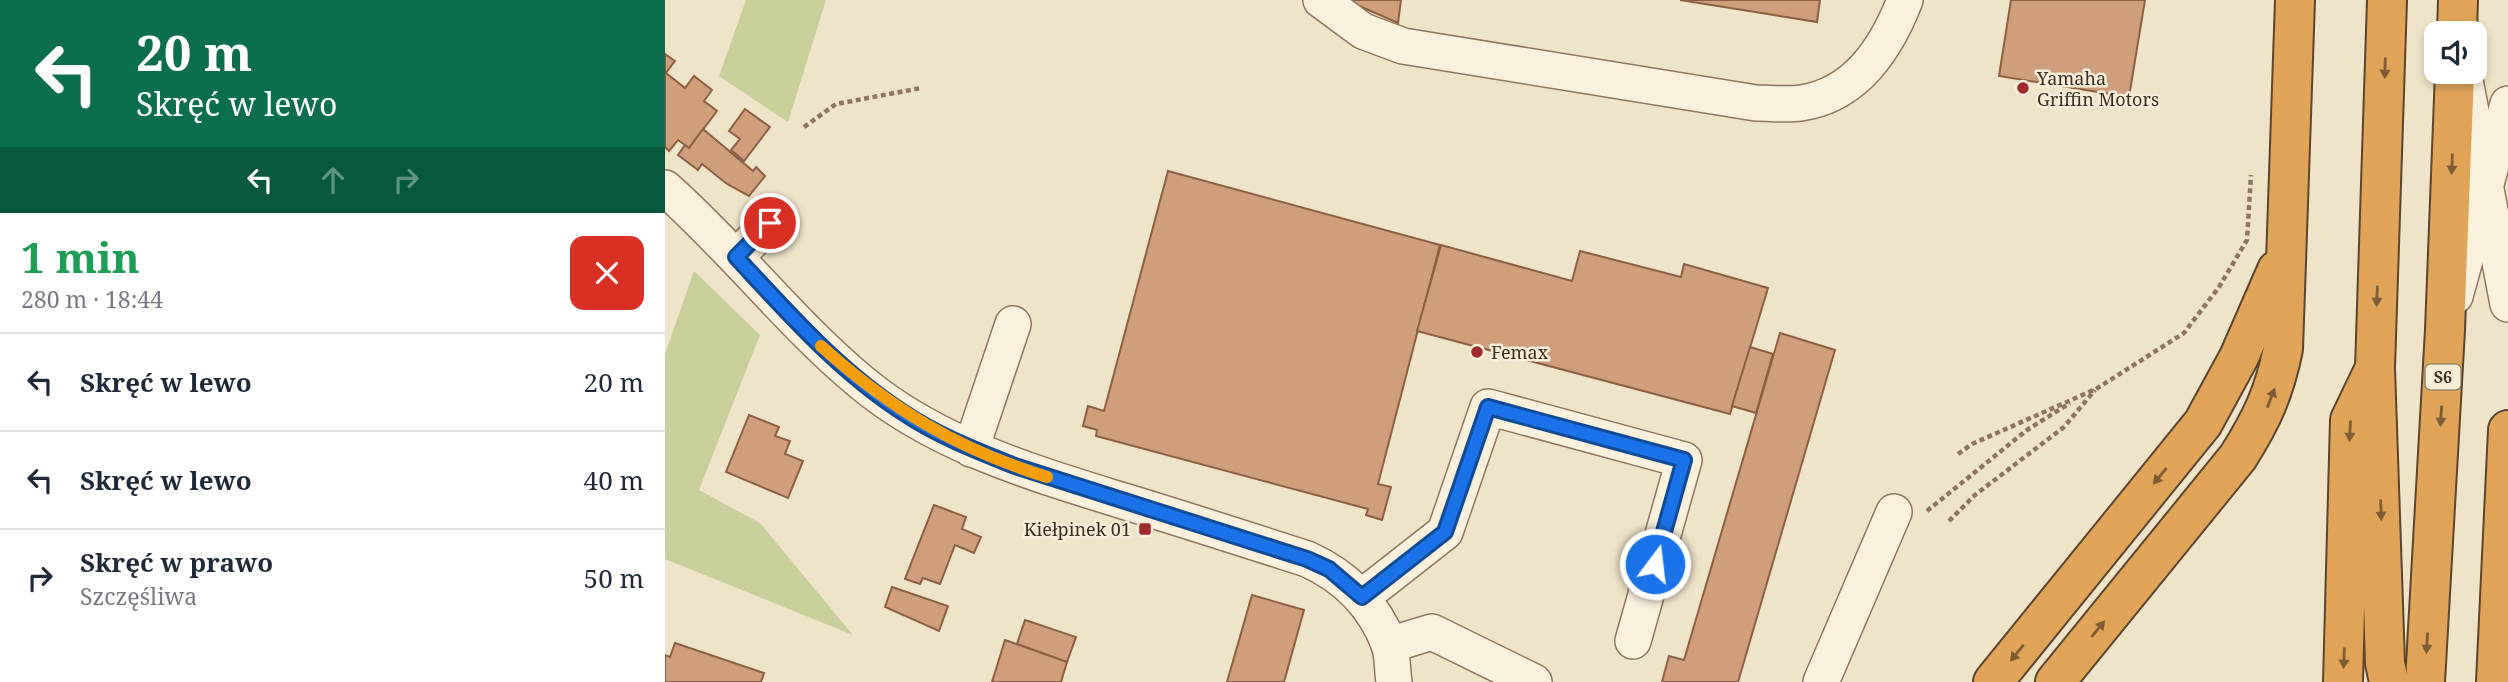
<!DOCTYPE html>
<html lang="pl">
<meta charset="utf-8">
<style>
body{margin:0;font-family:"Noto Serif",serif;background:#f6f6f7;color:#1f2937;height:100vh;display:flex;flex-direction:column;font-size:26px;white-space:nowrap}
*{box-sizing:border-box;margin:0}
p{font-size:23px;color:#747a83}
.icon{flex:none;width:38px;height:38px;fill:none;stroke:currentColor;stroke-width:2;stroke-linecap:round;stroke-linejoin:round}
.map{position:relative;flex:1;overflow:hidden}
.panel{display:flex;flex-direction:column;background:#fff;width:665px}
.panel>*{flex:none}
.guide{background:#0b6e4f;color:#fff;overflow:hidden}
.buttons{position:absolute;left:1759px;top:21px;display:grid;gap:14px}
.buttons a{display:grid;place-items:center;width:63px;height:63px;border-radius:14px;background:#fff;box-shadow:0 4px 10px #0003;font-size:35px}
.pin{position:absolute;display:grid;place-items:center;width:60px;height:60px;color:#fff;margin:-30px;border:4px solid #fff;border-radius:50%;box-shadow:0 2px 7px #0007}
.me{position:absolute;width:77px;margin:-38px;rotate:15deg;stroke-linejoin:round;filter:drop-shadow(0 0 5px #0008)}
.turn{display:flex;align-items:center;gap:24px;height:147px;padding:0 21px;font-size:32px}
.turn .icon{width:91px;height:91px;stroke-width:2.5}
.turn b{display:block;font-size:49px;line-height:60px}
.lanes{display:flex;align-items:center;height:66px;padding:0 21px;background:#0003;justify-content:center;gap:35px;direction:ltr}
.lanes .off{opacity:.35}
.round{display:grid;place-items:center;flex:none;width:74px;height:74px;border-radius:14px;background:#f6f6f7}
.headline{display:flex;align-items:center;justify-content:space-between;height:119px;padding:0 21px}
h1{font-size:42px;font-weight:700;line-height:52px;color:#1e9e55}
ul{padding:0;list-style:none}
li{display:flex;align-items:center;gap:21px;height:98px;padding:0 21px;border-top:2px solid #e0e1e3}
li div{flex:1}
li b{display:block;font-size:26px}
li em{font-style:normal}
main{display:flex;flex:1;min-height:0}
.map>svg:first-child{display:block}
.green{fill:#c9cf9b}
.building{fill:#cf9f7d;stroke:#8d5f41;stroke-width:2}
.lines{fill:none;stroke-linecap:round;stroke-linejoin:round}
.minor-casing{stroke:#8d765c;stroke-width:38}
.highway-casing{stroke:#5b4430;stroke-width:42}
.path{stroke:#8d765c;stroke-width:4.5;stroke-dasharray:5 3.5;stroke-linecap:butt}
.minor{stroke:#faf1dc;stroke-width:35}
.highway{stroke:#e0a458;stroke-width:38}
.oneway{fill:#7e5d36}
.route-casing{stroke:#114b97;stroke-width:18}
.route{stroke:#1a73e8;stroke-width:12}
.slow{stroke:#f59e0b;stroke-width:12}
.poi-dot{fill:#9e2a2b;stroke:#f7eed8;stroke-width:2.5}
.labels{text-anchor:middle;dominant-baseline:central;stroke-width:5;stroke-linejoin:round;paint-order:stroke}
.shield{fill:#f7eed8;stroke:#756857;stroke-width:2}
.shield-label{font-size:16px;font-weight:bold;fill:#3d2e20}
.poi-label{font-size:18px;fill:#3d2e20;stroke:#f7eed8;text-anchor:start}
</style>
<main>
<section class="panel">
<div class="guide">
<div class="turn"><svg class="icon" aria-label="left" viewBox="0 0 24 24"><path d="M17 20v-9H6M10 6l-5 5 5 5"/></svg><div><b>20 m</b>Skręć w lewo</div></div>
<div class="lanes"><svg class="icon" aria-label="left" viewBox="0 0 24 24"><path d="M17 20v-9H6M10 6l-5 5 5 5"/></svg><svg class="icon off" aria-label="ahead" viewBox="0 0 24 24"><path d="M12 20V5M6 11l6-6 6 6"/></svg><svg class="icon off" aria-label="right" viewBox="0 0 24 24"><path d="M7 20v-9h11M14 6l5 5-5 5"/></svg></div>
</div>
<div class="headline"><div><h1>1 min</h1><p>280 m · 18:44</p></div><a class="round" style="background:#d93025;color:#fff"><svg class="icon" aria-label="close" viewBox="0 0 24 24"><path d="M6 6l12 12M18 6L6 18"/></svg></a></div>
<ul>
<li><svg class="icon" aria-label="left" viewBox="0 0 24 24"><path d="M17 20v-9H6M10 6l-5 5 5 5"/></svg><div><b>Skręć w lewo</b></div><em>20 m</em></li>
<li><svg class="icon" aria-label="left" viewBox="0 0 24 24"><path d="M17 20v-9H6M10 6l-5 5 5 5"/></svg><div><b>Skręć w lewo</b></div><em>40 m</em></li>
<li><svg class="icon" aria-label="right" viewBox="0 0 24 24"><path d="M7 20v-9h11M14 6l5 5-5 5"/></svg><div><b>Skręć w prawo</b><p>Szczęśliwa</p></div><em>50 m</em></li>
</ul>
</section>
<div class="map">
<svg width="1843" height="682" viewBox="0 0 1843 682">
<rect width="100%" height="100%" fill="#f0e4c8"/>
<g class="green">
<path d="M81 0H161L123 122 54 76Z"/>
<path d="M29 271 95 335 34 490 95 523 188 635 0 559V354Z"/>
</g>
<g class="building">
<path d="M681 0H736L733 23Z"/>
<path d="M1015 0H1155L1152 22Z"/>
<path d="M1346 0H1480L1464 97 1334 76Z"/>
<path d="M0 54 10 61 1 73 20 88 29 76 47 90 39 101 52 111 24 148 13 140 4 151 0 147Z"/>
<path d="M80 109 105 127 79 161 66 150 75 139 64 131Z"/>
<path d="M38 129 88 171 91 167 100 176 84 196 62 184 37 164 33 170 13 155 20 145 24 148Z"/>
<path d="M503 171 775 245 713 484 726 487 717 520 701 515 703 509 431 436 432 430 418 426 423 406 439 411Z"/>
<path d="M776 245 907 281 915 251 1016 277 1019 264 1103 288 1065 414 752 331Z"/>
<path d="M1115 333 1170 350 1073 682H997L1004 656 1019 660Z"/>
<path d="M1085 347 1108 354 1091 413 1067 406Z"/>
<path d="M84 415 114 427 110 436 125 441 120 454 138 461 123 498 61 472Z"/>
<path d="M269 505 301 517 297 529 316 537 309 553 290 545 275 584 258 578 255 584 240 579Z"/>
<path d="M227 587 283 606 274 631 220 607Z"/>
<path d="M587 595 639 610 619 682H562Z"/>
<path d="M360 620 411 637 402 662 352 644Z"/>
<path d="M340 640 402 662 396 682H327Z"/>
<path d="M10 643 99 673 96 682H0V655L5 657Z"/>
</g>
<g class="lines">
<g class="minor-casing">
<g id="minor">
<path d="M656 0 698 31 738 46 1091 103C1106 103 1121 105 1136 103 1191 95 1221 49 1240 0"/>
<path d="M1799 75 1843 304"/>
<path d="M0 188C69 249 125 323 196 382 270 444 365 472 455 500 518 519 580 539 642 559 680 576 709 605 724 644 728 655 727 670 729 682"/>
<path d="M71 257 105 223"/>
<path d="M1790 296 1843 104"/>
<path d="M306 449 348 324"/>
<path d="M697 597 780 532 823 407 1019 460 968 641"/>
<path d="M724 645 767 632 869 682"/>
<path d="M1156 682 1229 512"/>
</g>
</g>
<g class="highway-casing">
<g id="highway">
<path d="M1722 0 1710 368 1720 663 1724 682"/>
<path d="M1792 33 1793 0"/>
<path d="M1328 682 1538 423 1574 357 1612 270"/>
<path d="M1390 682 1573 457C1597 419 1609 393 1618 349L1630 0"/>
<path d="M1678 682 1685 420 1709 370"/>
<path d="M1760 682 1780 330 1790 72"/>
<path d="M1831 682 1843 430"/>
</g>
</g>
<g class="path">
<path d="M139 127 171 104 256 88"/>
<path d="M1293 454 1307 444 1431 389 1519 333 1554 287 1582 240 1586 175"/>
<path d="M1262 511 1362 430 1405 403"/>
<path d="M1284 521 1310 495 1399 427 1430 390"/>
</g>
<use href="#minor" class="minor"/>
<use href="#highway" class="highway"/>
</g>
<defs><path id="oneway-solid" d="M-6-.8H1V-3.2L6.5 0L1 3.2V.8H-6Z" transform="scale(1.75)"/></defs>
<g class="oneway">
<use href="#oneway-solid" transform="translate(1720 68) rotate(92)"/>
<use href="#oneway-solid" transform="translate(1787 164) rotate(92)"/>
<use href="#oneway-solid" transform="translate(1712 296) rotate(92)"/>
<use href="#oneway-solid" transform="translate(1606 398) rotate(-69)"/>
<use href="#oneway-solid" transform="translate(1776 416) rotate(93)"/>
<use href="#oneway-solid" transform="translate(1685 431) rotate(93)"/>
<use href="#oneway-solid" transform="translate(1495 476) rotate(129)"/>
<use href="#oneway-solid" transform="translate(1716 510) rotate(88)"/>
<use href="#oneway-solid" transform="translate(1433 629) rotate(-51)"/>
<use href="#oneway-solid" transform="translate(1762 643) rotate(93)"/>
<use href="#oneway-solid" transform="translate(1352 653) rotate(129)"/>
<use href="#oneway-solid" transform="translate(1679 658) rotate(92)"/>
</g>
<g class="lines">
<g class="route-casing">
<path id="route" d="M105 223 71 257C123 313 174 371 239 413 273 436 313 451 350 466L642 559 664 569 697 597 780 532 823 407 1019 460 990 564"/>
</g>
<use href="#route" class="route"/>
<path class="slow" d="M156 346C226 409 292 449 382 477"/>
</g>
<g class="poi-dot">
<circle cx="1358" cy="88" r="7"/>
<circle cx="812" cy="352" r="7"/>
<rect x="473" y="522" width="14" height="14" rx="3.5"/>
</g>
<g class="labels">
<rect class="shield" x="1760.5" y="364.5" width="35" height="25" rx="5"/>
<g class="shield-label">
<text x="1778" y="377">S6</text>
</g>
<g class="poi-label">
<text x="1372" y="78">Yamaha<tspan x="1372" dy="21">Griffin Motors</tspan></text>
<text x="826" y="352">Femax</text>
<text x="466" y="529" text-anchor="end">Kiełpinek 01</text>
</g>
</g>
</svg>
<div class="buttons">
<a><svg class="icon" aria-label="sound" viewBox="0 0 24 24"><path d="M4 9h4l5-4v14l-5-4H4zM17 9q2 3 0 6"/></svg></a>
</div>
<div class="pin" style="left:105px;top:223px;background:#d93025"><svg class="icon" aria-label="arrive" viewBox="0 0 24 24"><path d="M6 21V4h12l-3 4 3 4H6"/></svg></div>
<svg class="me" style="left:990px;top:564px" viewBox="-20 -20 40 40"><circle r="17" fill="#1a73e8" stroke="#fff" stroke-width="3"/><path d="M0-11L8 9 0 5-8 9z" fill="#fff"/></svg>
</div>
</main>
